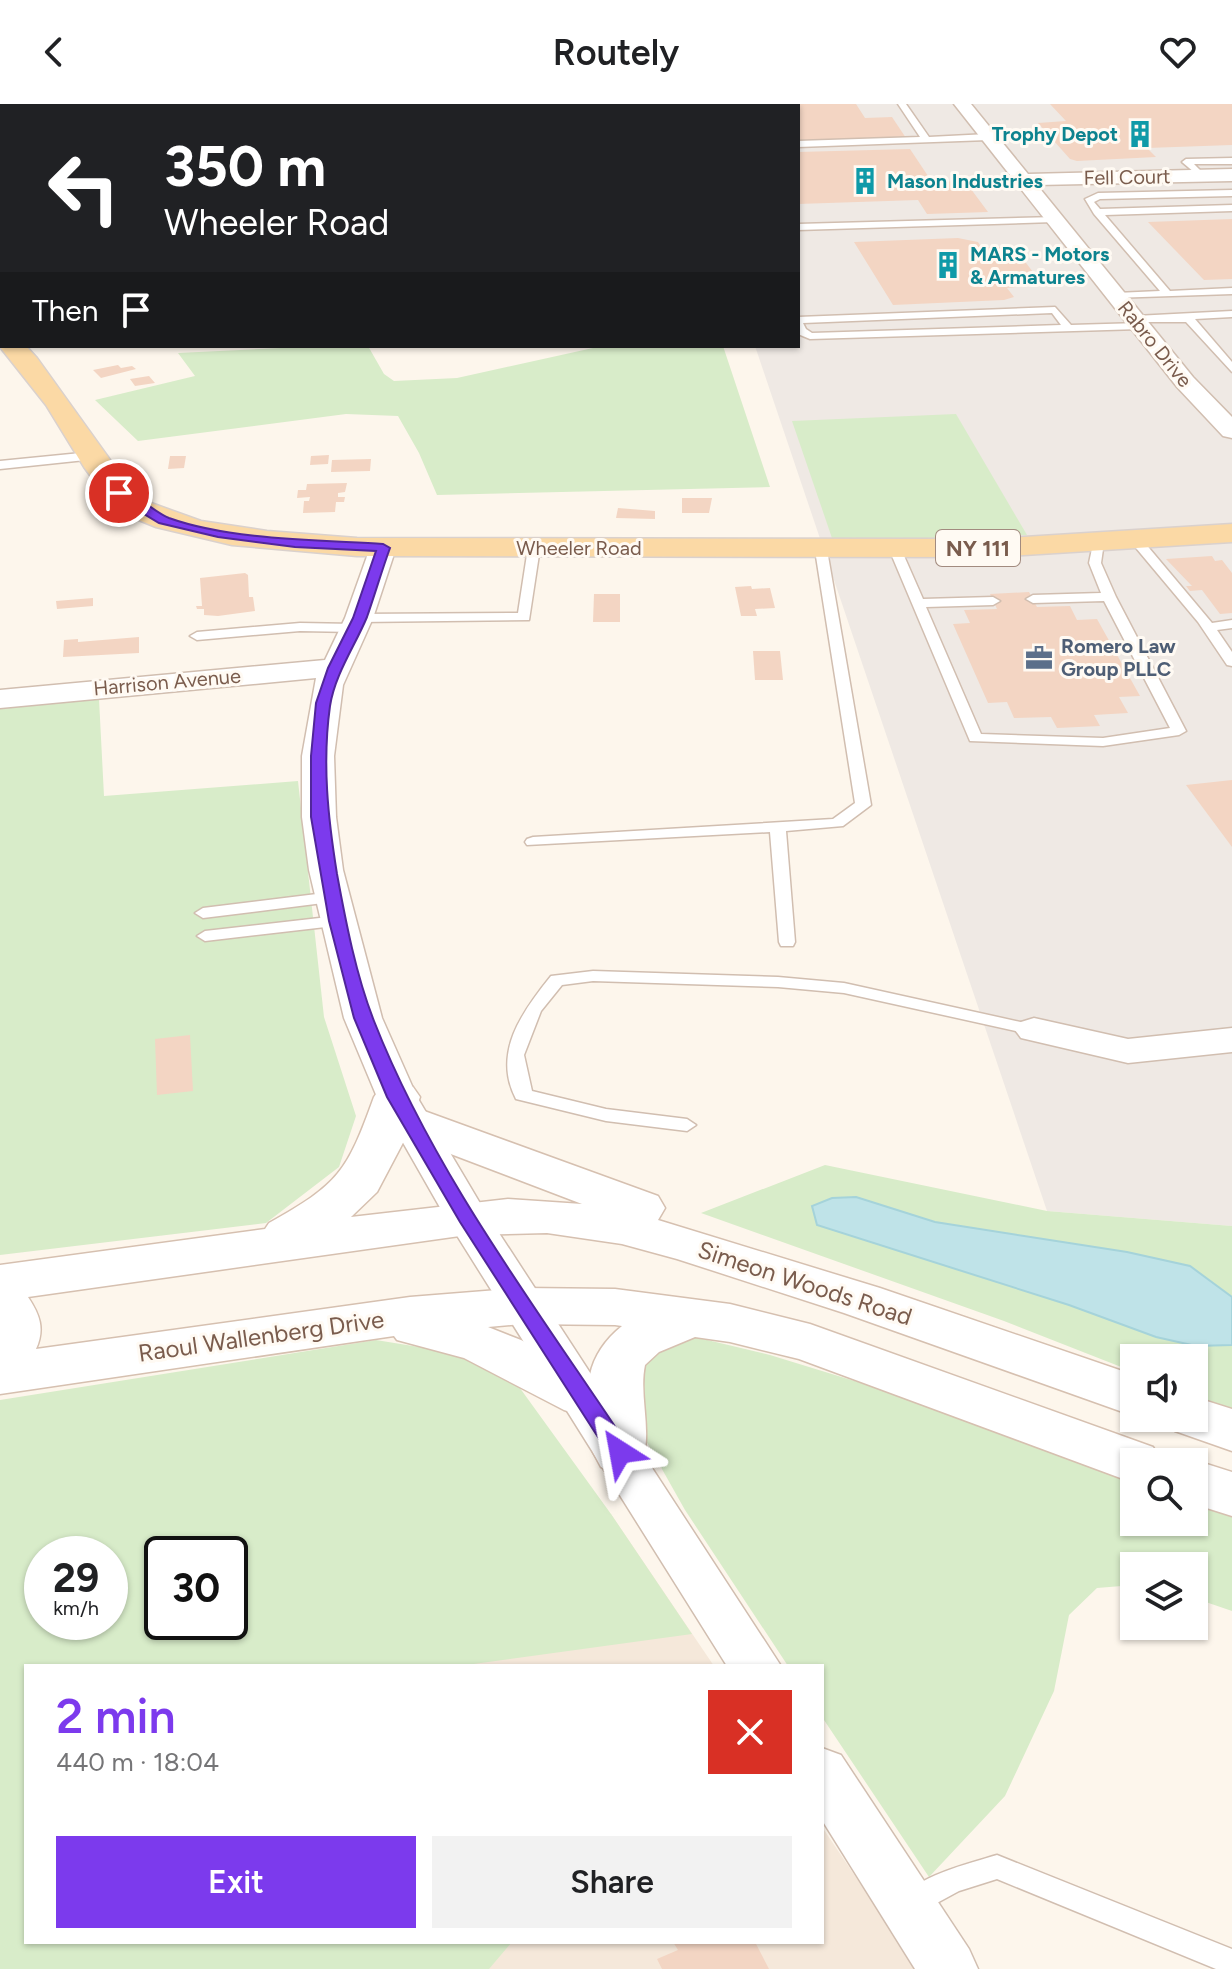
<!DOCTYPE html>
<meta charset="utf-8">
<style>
body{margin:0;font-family:Figtree,sans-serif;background:#f2f2f2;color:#202124;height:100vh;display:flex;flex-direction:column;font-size:30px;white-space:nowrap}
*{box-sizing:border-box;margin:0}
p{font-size:26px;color:#757577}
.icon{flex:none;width:44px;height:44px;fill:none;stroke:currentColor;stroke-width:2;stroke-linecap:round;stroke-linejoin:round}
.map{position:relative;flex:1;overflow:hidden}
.panel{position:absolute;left:24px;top:1560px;width:800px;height:280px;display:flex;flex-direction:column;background:#fff;border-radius:0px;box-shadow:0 2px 6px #0004}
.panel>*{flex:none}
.guide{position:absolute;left:0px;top:0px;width:800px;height:244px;box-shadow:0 2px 6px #0004;background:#202124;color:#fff;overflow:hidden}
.tools{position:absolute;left:1120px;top:1240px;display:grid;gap:16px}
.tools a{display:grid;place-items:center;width:88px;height:88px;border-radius:0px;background:#fff;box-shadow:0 2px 6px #0004;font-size:40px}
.speed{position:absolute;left:24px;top:1432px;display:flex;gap:16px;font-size:40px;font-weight:700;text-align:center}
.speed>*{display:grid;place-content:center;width:104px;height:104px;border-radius:50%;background:#fff;box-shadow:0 2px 6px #0004;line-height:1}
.speed small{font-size:20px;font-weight:400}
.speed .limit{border:4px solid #111;border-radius:12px;background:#fff;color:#111}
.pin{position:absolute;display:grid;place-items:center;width:68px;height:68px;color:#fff;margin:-34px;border:4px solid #fff;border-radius:50%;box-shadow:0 2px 8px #0007}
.me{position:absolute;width:88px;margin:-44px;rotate:326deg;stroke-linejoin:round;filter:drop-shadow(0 0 6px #0008)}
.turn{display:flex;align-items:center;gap:28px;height:168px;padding:0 32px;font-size:36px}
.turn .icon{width:104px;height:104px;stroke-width:2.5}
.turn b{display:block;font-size:56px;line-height:68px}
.then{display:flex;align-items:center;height:76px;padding:0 32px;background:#0003;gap:16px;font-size:30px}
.round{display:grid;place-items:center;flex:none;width:84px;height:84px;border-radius:0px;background:#f2f2f2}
.head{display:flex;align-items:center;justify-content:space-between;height:136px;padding:0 32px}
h1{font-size:48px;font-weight:600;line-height:60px;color:#7c3aed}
.button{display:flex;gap:16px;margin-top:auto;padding:16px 32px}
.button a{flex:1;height:92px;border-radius:0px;background:#7c3aed;color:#fff;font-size:32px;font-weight:600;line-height:92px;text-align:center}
.button a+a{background:#f2f2f2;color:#202124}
header{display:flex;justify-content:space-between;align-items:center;height:104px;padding:0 32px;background:#fff;font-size:36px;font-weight:600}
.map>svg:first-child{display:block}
.residential{fill:#f5e8da}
.industrial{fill:#efe9e4}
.green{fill:#d8ecc9;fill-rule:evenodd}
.water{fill:#bfe3e8;stroke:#a5d3da;stroke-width:2}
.building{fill:#f3d5c3}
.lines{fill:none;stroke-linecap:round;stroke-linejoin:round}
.lane-casing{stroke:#d1beb0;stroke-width:3}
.street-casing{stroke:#d1beb0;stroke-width:3}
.secondary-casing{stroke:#d6c0b0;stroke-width:3}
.primary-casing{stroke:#dad1cd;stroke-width:3}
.lane{fill:#fff;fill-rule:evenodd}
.street{fill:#fff;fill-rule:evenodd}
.secondary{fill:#fff;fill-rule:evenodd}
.primary{fill:#fbd9a5;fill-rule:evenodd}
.route{fill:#7c3aed;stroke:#51269a;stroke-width:2}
.labels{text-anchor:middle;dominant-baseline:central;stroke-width:6;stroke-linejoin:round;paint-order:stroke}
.far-culture-label{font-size:20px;font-weight:bold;fill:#0d838f;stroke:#fffaf3;text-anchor:start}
.far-street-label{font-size:20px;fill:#7a5c4d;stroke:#fffaf3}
.far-service-label{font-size:20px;font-weight:bold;fill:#4e5e75;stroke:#fffaf3;text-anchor:start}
.shield{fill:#fffaf3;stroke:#a28b7f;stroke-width:2}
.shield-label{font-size:22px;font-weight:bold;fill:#7a5c4d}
.street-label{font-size:24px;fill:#7a5c4d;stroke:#fffaf3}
</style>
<header><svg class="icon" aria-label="back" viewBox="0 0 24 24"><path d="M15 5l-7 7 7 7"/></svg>Routely<svg class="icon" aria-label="heart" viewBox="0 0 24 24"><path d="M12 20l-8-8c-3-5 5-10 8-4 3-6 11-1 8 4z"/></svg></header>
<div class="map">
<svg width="1232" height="1865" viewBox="0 0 1232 1865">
<rect width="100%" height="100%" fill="#fdf6ec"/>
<g class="residential">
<path d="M0 0H627V2H2L0 80Z"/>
<path d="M611 1410 714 1562H26V1838H822V1723L918 1865H0V1510L42 1518H230Z"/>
</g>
<path class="industrial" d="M672 0H1232V1122L1047 1107 755 242H798V2Z"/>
<g class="green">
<path d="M324 242H368L384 270 394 277 457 274 602 242H723L770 383 437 391 419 349 398 312 346 310 138 337 95 296 195 272 178 249Z"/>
<path d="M956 310 1027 431 833 437 792 317Z"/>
<path d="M99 595 104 692 298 677 324 913 356 1012 339 1063 266 1119 0 1151V605Z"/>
<path d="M825 1061 1047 1107 1232 1122V1306L1194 1291V1254H1134V1268L1004 1217 701 1109Z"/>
<path d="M682 1230 770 1251 1134 1363V1418H1194V1382L1232 1393V1507L1194 1494V1462H1134V1481L1097 1484 1069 1511 1054 1587 1005 1692 929 1773 822 1613V1562H788L685 1406 622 1294 628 1260Z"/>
<path d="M376 1236 474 1252 517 1280 611 1410 692 1530 459 1562H26V1838H512L489 1865H0V1296ZM42 1450H110V1518H42ZM162 1450H230V1518H162Z"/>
</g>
<path class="water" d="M856 1093 935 1118 1127 1148 1190 1162 1232 1193V1241L1196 1242 1156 1233 1069 1201 817 1121 812 1102 832 1094Z"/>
<g class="building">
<path d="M798 0H856L865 14 892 13 906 34 798 37Z"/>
<path d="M1050 0H1232V41L1147 44 1156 53 1077 57 1070 55 1038 19 1066 17Z"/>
<path d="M910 45 932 78 965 77 988 108 927 110 918 96 798 100V48Z"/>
<path d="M1232 115V175L1204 176 1148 118Z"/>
<path d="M958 134 978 138 981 143H1014L1042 180 1007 184 1014 193 1004 196 893 201 854 138Z"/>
<path d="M118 261 121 264 132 262 136 265 101 274 93 266Z"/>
<path d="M149 272 155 279 135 282 130 275Z"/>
<path d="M329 351 328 360 310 361 311 352Z"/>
<path d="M170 352H186L184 364 168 365Z"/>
<path d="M371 355 370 367 331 368 332 356Z"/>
<path d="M347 379 345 388 338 389V393H345L344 398H336L335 408 303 409 304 397H309L310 393 297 394 298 386H306L307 380Z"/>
<path d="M682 394H712L709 409H682Z"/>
<path d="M618 404 655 407V415L616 414Z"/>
<path d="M1212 452 1215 457 1222 456 1232 469V509L1220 510 1202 486 1190 487 1186 482H1192L1166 455Z"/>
<path d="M245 469 248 471 249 493H253L255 507 218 512 204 511V505H197L196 502H202L200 474Z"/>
<path d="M751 482 752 485 770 484 775 504 755 505 757 512H741L735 483Z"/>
<path d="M1029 488 1037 503 1070 502 1077 516 1097 515 1140 592 1119 593 1128 609 1094 611 1100 622 1057 624 1051 613 1014 614 1007 598 988 599 953 520 970 519 964 506 997 505 990 490Z"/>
<path d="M594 490H620V518H593Z"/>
<path d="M93 494V502L57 505 56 497Z"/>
<path d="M139 533V549L63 553 64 536 78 535V538Z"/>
<path d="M753 547H780L783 576H755Z"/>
<path d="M1232 676V743L1186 681Z"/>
<path d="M190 931 193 987 157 991 155 935Z"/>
<path d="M673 1838H755L769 1865H662L657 1855 678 1846Z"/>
</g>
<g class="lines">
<g class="lane-casing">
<g id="lane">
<path d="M691 0H699L700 2H692Z"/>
<path d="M898 0H906L929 33 988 30 992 33 988 36 798 43V37L920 33Z"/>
<path d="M1232 54V60H1194L1205 71 1201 74 1182 58 1186 55Z"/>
<path d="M1232 86V92L1100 95 1094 98 1100 105 1232 101V107L1105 111 1170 187 1232 184V190L1112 194V190L1116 189 1160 187 1094 110 1085 95 1098 89Z"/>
<path d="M1057 113 1054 118 798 126V120Z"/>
<path d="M1055 203 1071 221 1140 219 1145 222 1140 225 810 235 798 230V213ZM1052 209 1061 221 812 229 806 225 803 219Z"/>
<path d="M1232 207V213L1195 215 1232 258V268L1186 218H1135L1130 215 1135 212Z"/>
<path d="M91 348 95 349V355L0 365V357Z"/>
<path d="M1131 432H1139L1212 519 1232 516V524L1217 526 1232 548V562L1227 561 1198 518 1131 438Z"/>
<path d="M1094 435 1104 438 1101 459 1116 493 1186 627 1179 631 1103 642 970 637 889 445 895 441 901 445 923 495 993 493 1000 497 993 501 926 503 981 630 1103 634 1170 624 1104 497 1033 499 1026 495 1033 491 1101 489 1089 459Z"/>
<path d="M534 440 540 444 529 516 359 518 352 514 359 510 518 509 528 444Z"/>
<path d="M821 442 827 446 871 701 843 722 786 727 795 838 793 842H781L779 838 770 728 527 741 525 738 527 735 533 733 833 715 855 699 815 446Z"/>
<path d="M300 519 354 520 361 524 354 528 300 527 197 536 190 532 197 528Z"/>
<path d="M333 788 341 793 339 797 203 814 195 809 203 804Z"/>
<path d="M337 812 345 817 343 821 205 837 197 832 205 827Z"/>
<path d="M593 867 778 873 844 879 1034 921 1043 926 1034 931 844 889 778 883 593 877 562 881 541 907 524 951 532 987 606 1005 687 1015 696 1021 687 1027 606 1017 516 995C492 949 522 908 551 872Z"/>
<path d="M997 1751 1232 1845V1865H1216L997 1775 959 1787 913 1812 903 1808 899 1799C911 1773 971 1759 997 1751Z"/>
</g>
</g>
<g class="street-casing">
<g id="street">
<path d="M475 0H491L492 2H474Z"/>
<path d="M954 0H971L1028 70 1232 65V77L1037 81 1193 273 1232 313V334L1223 332 1177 283Z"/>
<rect x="0" y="213" width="2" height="14"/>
<path d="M383 436 393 438 396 444 373 514 343 581 334 652 336 713 343 766 382 914 417 993 484 1106 781 1562H727L446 1114 377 993 344 914 309 766 302 713V652L316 574 0 604V586L325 556 345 514 370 444 373 438Z"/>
<path d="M1034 914 1128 935 1232 924V948L1128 959 1021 934 1015 926 1021 918Z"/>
<path d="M822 1644 841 1651 969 1845 978 1865H915L822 1716Z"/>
</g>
</g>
<g class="secondary-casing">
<g id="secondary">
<path d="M397 978 413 983 420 993 416 1004 658 1092 665 1104 658 1116 880 1184 1134 1271V1312L844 1209 677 1155 622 1140 547 1129 467 1131 28 1193C40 1211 45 1225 36 1245L410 1193 522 1184 615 1185 730 1200 810 1220 1153 1343 1162 1358H1134V1379L799 1255 730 1238 695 1233 659 1248 645 1261C638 1294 655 1334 639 1363L620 1369 601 1363 593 1348 589 1310 583 1312 564 1306 464 1254 397 1236 394 1232 0 1290V1161L265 1125 269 1119C339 1080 347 1068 374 993L381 983ZM406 1033 582 1100 508 1095 351 1113 377 1088ZM522 1220 615 1221 622 1222C606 1235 594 1251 590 1271L521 1236 488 1223Z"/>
<path d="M1194 1293 1232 1305V1347L1175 1327 1168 1314H1194Z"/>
<path d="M1194 1356 1232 1368V1412L1194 1400V1358H1189Z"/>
</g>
</g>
<g class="primary-casing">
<path id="primary" d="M2 238V242H26L37 254 131 385 151 399 201 417 267 427 357 434 990 435 1232 420V438L990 453 357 452 232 441 156 423 129 412 109 397 84 363 46 301 0 243Z"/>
</g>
<use href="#lane" class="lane"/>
<use href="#street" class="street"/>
<use href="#secondary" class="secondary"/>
<use href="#primary" class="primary"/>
</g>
<path class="route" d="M114 387C133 384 151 407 169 414 230 436 318 436 383 440L390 444C382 466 375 490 367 513 355 542 335 570 330 602 322 659 328 714 337 770 346 819 356 871 374 917 434 1070 538 1206 628 1342L631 1348 628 1355 620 1357 612 1355 460 1118 387 993 354 914 329 817 311 713V652L316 599 328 564 353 514 376 447 295 443 218 433 159 419 114 392Z"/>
<defs>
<g id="building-bare" transform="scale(2.16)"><path d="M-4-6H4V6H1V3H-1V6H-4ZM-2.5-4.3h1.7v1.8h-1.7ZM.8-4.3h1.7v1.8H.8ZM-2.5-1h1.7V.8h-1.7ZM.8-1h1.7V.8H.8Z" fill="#0f9aa8" stroke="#fffaf3" stroke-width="2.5" paint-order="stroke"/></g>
<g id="office-bare" transform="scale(2.16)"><path d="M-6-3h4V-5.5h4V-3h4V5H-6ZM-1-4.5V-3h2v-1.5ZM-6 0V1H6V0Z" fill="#5c6f8a" stroke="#fffaf3" stroke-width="2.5" paint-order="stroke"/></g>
</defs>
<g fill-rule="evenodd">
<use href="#building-bare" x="1140" y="30"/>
<use href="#building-bare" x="865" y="77"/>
<use href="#building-bare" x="948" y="161"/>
<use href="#office-bare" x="1039" y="554"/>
</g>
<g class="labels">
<g class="far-culture-label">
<text x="1118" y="30" text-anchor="end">Trophy Depot</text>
<text x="887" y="77">Mason Industries</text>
<text x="970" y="150">MARS - Motors<tspan x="970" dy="23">&amp; Armatures</tspan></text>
</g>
<g class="far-street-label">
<text transform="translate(1127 73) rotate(-1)">Fell Court</text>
<text transform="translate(1155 240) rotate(51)">Rabro Drive</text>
<text x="579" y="444">Wheeler Road</text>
<text transform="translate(167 578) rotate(-5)">Harrison Avenue</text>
</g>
<g class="far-service-label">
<text x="1061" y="542">Romero Law<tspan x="1061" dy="23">Group PLLC</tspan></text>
</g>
<rect class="shield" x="936" y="426" width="84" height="36" rx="6"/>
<g class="shield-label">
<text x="978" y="444">NY 111</text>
</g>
<g class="street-label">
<text transform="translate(805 1179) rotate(18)">Simeon Woods Road</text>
<text transform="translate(261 1232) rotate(-8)">Raoul Wallenberg Drive</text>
</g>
</g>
</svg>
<div class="tools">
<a><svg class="icon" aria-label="sound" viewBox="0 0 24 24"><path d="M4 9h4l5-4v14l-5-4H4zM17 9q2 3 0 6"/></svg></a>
<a><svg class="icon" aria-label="search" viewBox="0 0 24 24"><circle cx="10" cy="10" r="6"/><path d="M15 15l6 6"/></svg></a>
<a><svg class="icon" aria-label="layers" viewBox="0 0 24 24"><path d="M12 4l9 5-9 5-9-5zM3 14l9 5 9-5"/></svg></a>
</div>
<div class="speed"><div>29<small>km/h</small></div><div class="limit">30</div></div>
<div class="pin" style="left:119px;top:389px;background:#d93025"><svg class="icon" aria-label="arrive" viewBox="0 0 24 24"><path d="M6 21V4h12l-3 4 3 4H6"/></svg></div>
<svg class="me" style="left:620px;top:1348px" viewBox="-20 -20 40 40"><path d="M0-17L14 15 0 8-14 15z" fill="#7c3aed" stroke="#fff" stroke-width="4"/></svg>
<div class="guide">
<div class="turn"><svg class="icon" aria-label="left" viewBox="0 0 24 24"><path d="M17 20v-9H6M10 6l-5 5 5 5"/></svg><div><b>350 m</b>Wheeler Road</div></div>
<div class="then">Then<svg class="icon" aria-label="arrive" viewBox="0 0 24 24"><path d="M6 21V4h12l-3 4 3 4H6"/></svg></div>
</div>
<section class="panel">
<div class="head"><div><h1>2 min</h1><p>440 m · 18:04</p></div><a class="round" style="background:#d93025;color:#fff"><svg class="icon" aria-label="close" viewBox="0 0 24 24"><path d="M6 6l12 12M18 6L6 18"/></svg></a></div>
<div class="button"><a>Exit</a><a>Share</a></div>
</section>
</div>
